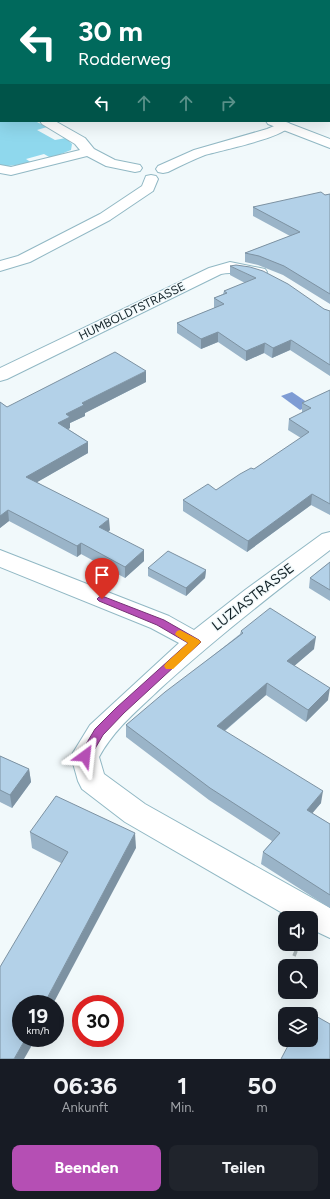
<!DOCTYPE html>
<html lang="de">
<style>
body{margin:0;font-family:Figtree,sans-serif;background:#20242c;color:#f1f3f6;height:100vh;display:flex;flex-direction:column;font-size:15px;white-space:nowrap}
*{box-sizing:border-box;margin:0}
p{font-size:13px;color:#9ea1a6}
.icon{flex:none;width:22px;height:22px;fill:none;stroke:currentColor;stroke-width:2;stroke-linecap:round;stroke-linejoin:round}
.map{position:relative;height:1059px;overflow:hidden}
.panel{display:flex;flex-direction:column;background:#171b24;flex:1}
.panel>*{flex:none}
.top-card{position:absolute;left:0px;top:0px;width:330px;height:122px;box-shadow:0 4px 16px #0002;background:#00695c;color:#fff;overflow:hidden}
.buttons{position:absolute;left:278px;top:911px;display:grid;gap:8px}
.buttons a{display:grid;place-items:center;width:40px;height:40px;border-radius:8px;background:#171b24;box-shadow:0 4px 16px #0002;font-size:20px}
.speed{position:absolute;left:12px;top:995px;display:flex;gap:8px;font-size:20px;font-weight:700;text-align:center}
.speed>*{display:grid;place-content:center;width:52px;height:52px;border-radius:50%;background:#171b24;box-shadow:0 4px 16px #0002;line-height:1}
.speed small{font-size:10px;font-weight:400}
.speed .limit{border:6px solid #d22;background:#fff;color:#111}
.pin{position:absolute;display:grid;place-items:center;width:34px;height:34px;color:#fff;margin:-41px -17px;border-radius:50% 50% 50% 0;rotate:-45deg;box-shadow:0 0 4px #0007}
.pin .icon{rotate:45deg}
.me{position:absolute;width:44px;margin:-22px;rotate:30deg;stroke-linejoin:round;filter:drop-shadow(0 0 3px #0008)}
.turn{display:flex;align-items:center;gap:14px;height:84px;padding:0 12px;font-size:18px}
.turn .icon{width:52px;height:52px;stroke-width:2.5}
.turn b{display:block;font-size:28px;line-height:34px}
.lanes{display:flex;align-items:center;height:38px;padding:0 12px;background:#0003;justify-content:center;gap:20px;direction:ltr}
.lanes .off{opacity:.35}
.eta{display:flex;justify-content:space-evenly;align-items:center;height:68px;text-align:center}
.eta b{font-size:24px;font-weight:700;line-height:28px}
.cta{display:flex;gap:8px;margin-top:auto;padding:8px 12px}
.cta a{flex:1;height:46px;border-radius:8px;background:#b54fb4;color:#fff;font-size:16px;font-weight:700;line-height:46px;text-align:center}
.cta a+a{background:#20242c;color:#f1f3f6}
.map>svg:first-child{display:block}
.green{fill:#8fd8ed}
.water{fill:#7e9cd4}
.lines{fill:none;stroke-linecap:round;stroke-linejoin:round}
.minor-casing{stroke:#91b8c4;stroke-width:2}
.major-casing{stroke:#91b8c4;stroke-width:2}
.path{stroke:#abb6b9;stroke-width:3.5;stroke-dasharray:5.5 2.5;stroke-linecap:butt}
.minor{fill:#fff;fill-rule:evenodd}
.major{fill:#fff;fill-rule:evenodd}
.rail-casing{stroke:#3e4c50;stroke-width:2.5}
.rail{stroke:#f1f9fb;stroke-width:1.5;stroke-dasharray:4.5;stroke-linecap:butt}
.wall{fill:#9ab4c8}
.shaded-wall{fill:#7d92a2}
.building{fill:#b3d1e8;stroke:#7d92a2}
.route{fill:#b54fb4;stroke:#763375}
.slow{fill:#f59e0b}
.labels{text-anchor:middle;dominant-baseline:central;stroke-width:3;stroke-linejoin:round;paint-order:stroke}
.far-street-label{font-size:12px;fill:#132227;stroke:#f1f9fb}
.street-label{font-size:14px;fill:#132227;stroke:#f1f9fb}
</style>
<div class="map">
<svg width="330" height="1059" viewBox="0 0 330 1059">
<rect width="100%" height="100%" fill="#f1f9fb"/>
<path class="green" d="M0 99 1 121H35L47 127 37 130 55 140 66 138 72 144 71 150 51 158 44 154 26 159 32 163 0 167Z"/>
<path class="water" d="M292 392 311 405 300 410 281 396Z"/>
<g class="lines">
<g class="minor-casing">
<g id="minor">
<rect x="0" y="90" width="1" height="8"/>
<path d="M40 121H55L85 138 94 149 115 160 140 165 142 168 140 171 135 172 106 166 87 156 11 175 0 173V165L11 167 80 150 75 144 42 124Z"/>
<path d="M284 122 289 123 290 126C282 138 222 150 205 155 192 160 180 166 168 172L163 173 158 172 156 169 158 166 194 150 267 129Z"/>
<path d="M151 175 156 176 158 179 153 191 110 220 30 262 0 271V261L18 256 100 214 142 186 146 176Z"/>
<path d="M230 262 265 269 267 272 265 275C250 279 238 270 221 274L7 379 0 381V368L209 268Z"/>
<path d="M330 532V550C272 594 216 638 162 687 139 709 115 728 99 757L104 774 145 804 330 908V938L311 929V918H291L125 822 82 789 78 781 71 756 90 725 179 643 151 628 0 567V550L169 616 194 630 245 590 322 534Z"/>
</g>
</g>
<g class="major-casing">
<g id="major">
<path d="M13 0H24L25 1H14Z"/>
<path d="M266 121H283L330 139V148L268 124Z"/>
</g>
</g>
<path class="path" d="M294 956 299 944"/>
<use href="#minor" class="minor"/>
<use href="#major" class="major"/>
<g class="rail-casing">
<path id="rail" d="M261 0 273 1"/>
</g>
<use href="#rail" class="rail"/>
</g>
<g class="wall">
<path d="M330 194V304L283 275 258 265 245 262V253L290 236 253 216V207Z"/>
<path d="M230 266 324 309 330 311V376L290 350 272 358 264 353 246 361 218 342 201 349 177 333V323L214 308V298L223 294 224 291 245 283 230 275Z"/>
<path d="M146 382 85 413V416L70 423V428L68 429 88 442V453L37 482 110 530 108 532 144 561 125 578 81 554 77 557 9 521 0 528V402L7 407Z"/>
<path d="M330 390V515L311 505 247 552 183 511V500L216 490 254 469 301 438 288 430 289 419 302 413V403Z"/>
<path d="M330 562V601L309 588 310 578Z"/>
<path d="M148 568 206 570 205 578 186 596 148 576Z"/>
<path d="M241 631 314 649 294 666 328 700 306 722 266 695 225 731 321 803 312 813 330 824V908L261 864 263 852 272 841 209 800 126 737V725L240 634Z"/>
<path d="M0 756 29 769 31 782 12 808 0 802Z"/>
<path d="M30 832 136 848 61 863 32 848Z"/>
</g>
<g class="shaded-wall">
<rect x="329" y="97" width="1" height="12"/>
<path d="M218 332V342L201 349V339Z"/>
<path d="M291 340 290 350 272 358 273 348Z"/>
<path d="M265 343 264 353 246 361V351Z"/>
<path d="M146 371V382L85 413V416L70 423V428L59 434 58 423 66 414 82 403Z"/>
<path d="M88 442V453L27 488 26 477Z"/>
<path d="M312 494 311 505 247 552 248 541Z"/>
<path d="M8 510 9 521 0 528V516Z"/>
<path d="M109 519 110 530 100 539 99 527Z"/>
<path d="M81 543V554L77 557V546Z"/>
<path d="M144 550V561L125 578V567Z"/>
<path d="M206 570 205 578 186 596V588Z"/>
<path d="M316 637 314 649 286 673 287 661Z"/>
<path d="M267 683 266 695 216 738 217 726Z"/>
<path d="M330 688 328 700 306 722 308 710Z"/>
<path d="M29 769 31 782 12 808 10 795Z"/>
<path d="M323 791 321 803 305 822 307 810Z"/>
<path d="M135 833 136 848 53 1004H44Z"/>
<path d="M26 1038H36L24 1059H14Z"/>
</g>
<g class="building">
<path d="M329 61 330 62V97H329Z"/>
<path d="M321 192 325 195 330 194V294L284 266 259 256 245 253 300 232 253 207Z"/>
<path d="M236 265 250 267 263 271 288 284 324 309 330 311V365L291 340 273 348 265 343 246 351 218 332 201 339 177 323 224 304 214 298 227 293 224 291 256 278 230 266Z"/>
<path d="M115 352 146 371 82 403 84 405 66 414 70 417 58 423 88 442 26 477 109 519 99 527 144 550 125 567 81 543 77 546 8 510 0 516V402L7 407Z"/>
<path d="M330 390V504L312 494 248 541 183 500 208 484 216 490 240 474 251 468 254 469 309 432 289 419 311 408 302 403Z"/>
<path d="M168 551 206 570 186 588 148 568Z"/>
<path d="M330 562V590L310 578Z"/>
<path d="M270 608 316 637 287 661 330 688 308 710 267 683 217 726 323 791 307 810 330 824V895L263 852 280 833 210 788 126 725 165 692 243 633 241 631Z"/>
<path d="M0 756 29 769 10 795 0 790Z"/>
<path d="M56 796 135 833 44 1004H21V1038H26L14 1059H0V967L68 852 30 832Z"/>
<path d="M307 1011 330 1024V1059H281L291 1040H311V1014H305Z"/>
</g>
<path class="route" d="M102 596 164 620 199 640 201 642 124 713 103 735 89 759 85 761 81 759 79 756 95 729 116 708 188 643 157 625 99 601 97 599 99 597Z"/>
<path class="slow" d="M180 630 199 640 201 642 173 669H166L164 666 166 663 188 643 177 636 175 634 177 631Z"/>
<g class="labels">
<g class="far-street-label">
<text transform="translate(132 311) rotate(-26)">HUMBOLDTSTRASSE</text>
</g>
<g class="street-label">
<text transform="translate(253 597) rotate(-38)">LUZIASTRASSE</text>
</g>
</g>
</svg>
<div class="buttons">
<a><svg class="icon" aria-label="sound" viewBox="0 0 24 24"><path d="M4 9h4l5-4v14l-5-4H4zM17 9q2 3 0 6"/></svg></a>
<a><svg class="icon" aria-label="search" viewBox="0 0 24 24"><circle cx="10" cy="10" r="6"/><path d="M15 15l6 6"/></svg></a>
<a><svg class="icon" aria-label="layers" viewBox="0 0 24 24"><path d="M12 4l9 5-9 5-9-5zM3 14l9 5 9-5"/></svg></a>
</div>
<div class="speed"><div>19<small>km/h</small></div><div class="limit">30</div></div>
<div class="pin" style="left:102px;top:599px;background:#d93025"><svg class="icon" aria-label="arrive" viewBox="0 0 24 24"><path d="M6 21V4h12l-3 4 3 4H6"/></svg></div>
<svg class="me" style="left:85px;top:756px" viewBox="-20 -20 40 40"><path d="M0-17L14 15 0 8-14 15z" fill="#b54fb4" stroke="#fff" stroke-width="4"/></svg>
<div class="top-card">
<div class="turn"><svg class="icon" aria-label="left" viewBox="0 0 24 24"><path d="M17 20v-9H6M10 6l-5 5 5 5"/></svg><div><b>30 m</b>Rodderweg</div></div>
<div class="lanes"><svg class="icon" aria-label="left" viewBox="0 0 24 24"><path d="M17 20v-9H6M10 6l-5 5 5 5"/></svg><svg class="icon off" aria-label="ahead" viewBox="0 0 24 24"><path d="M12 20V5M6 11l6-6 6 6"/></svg><svg class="icon off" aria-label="ahead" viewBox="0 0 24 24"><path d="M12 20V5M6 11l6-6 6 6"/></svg><svg class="icon off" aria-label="right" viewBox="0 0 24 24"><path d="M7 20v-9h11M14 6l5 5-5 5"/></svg></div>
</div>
</div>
<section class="panel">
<div class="eta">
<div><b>06:36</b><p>Ankunft</p></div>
<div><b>1</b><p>Min.</p></div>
<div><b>50</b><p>m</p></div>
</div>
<div class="cta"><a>Beenden</a><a>Teilen</a></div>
</section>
